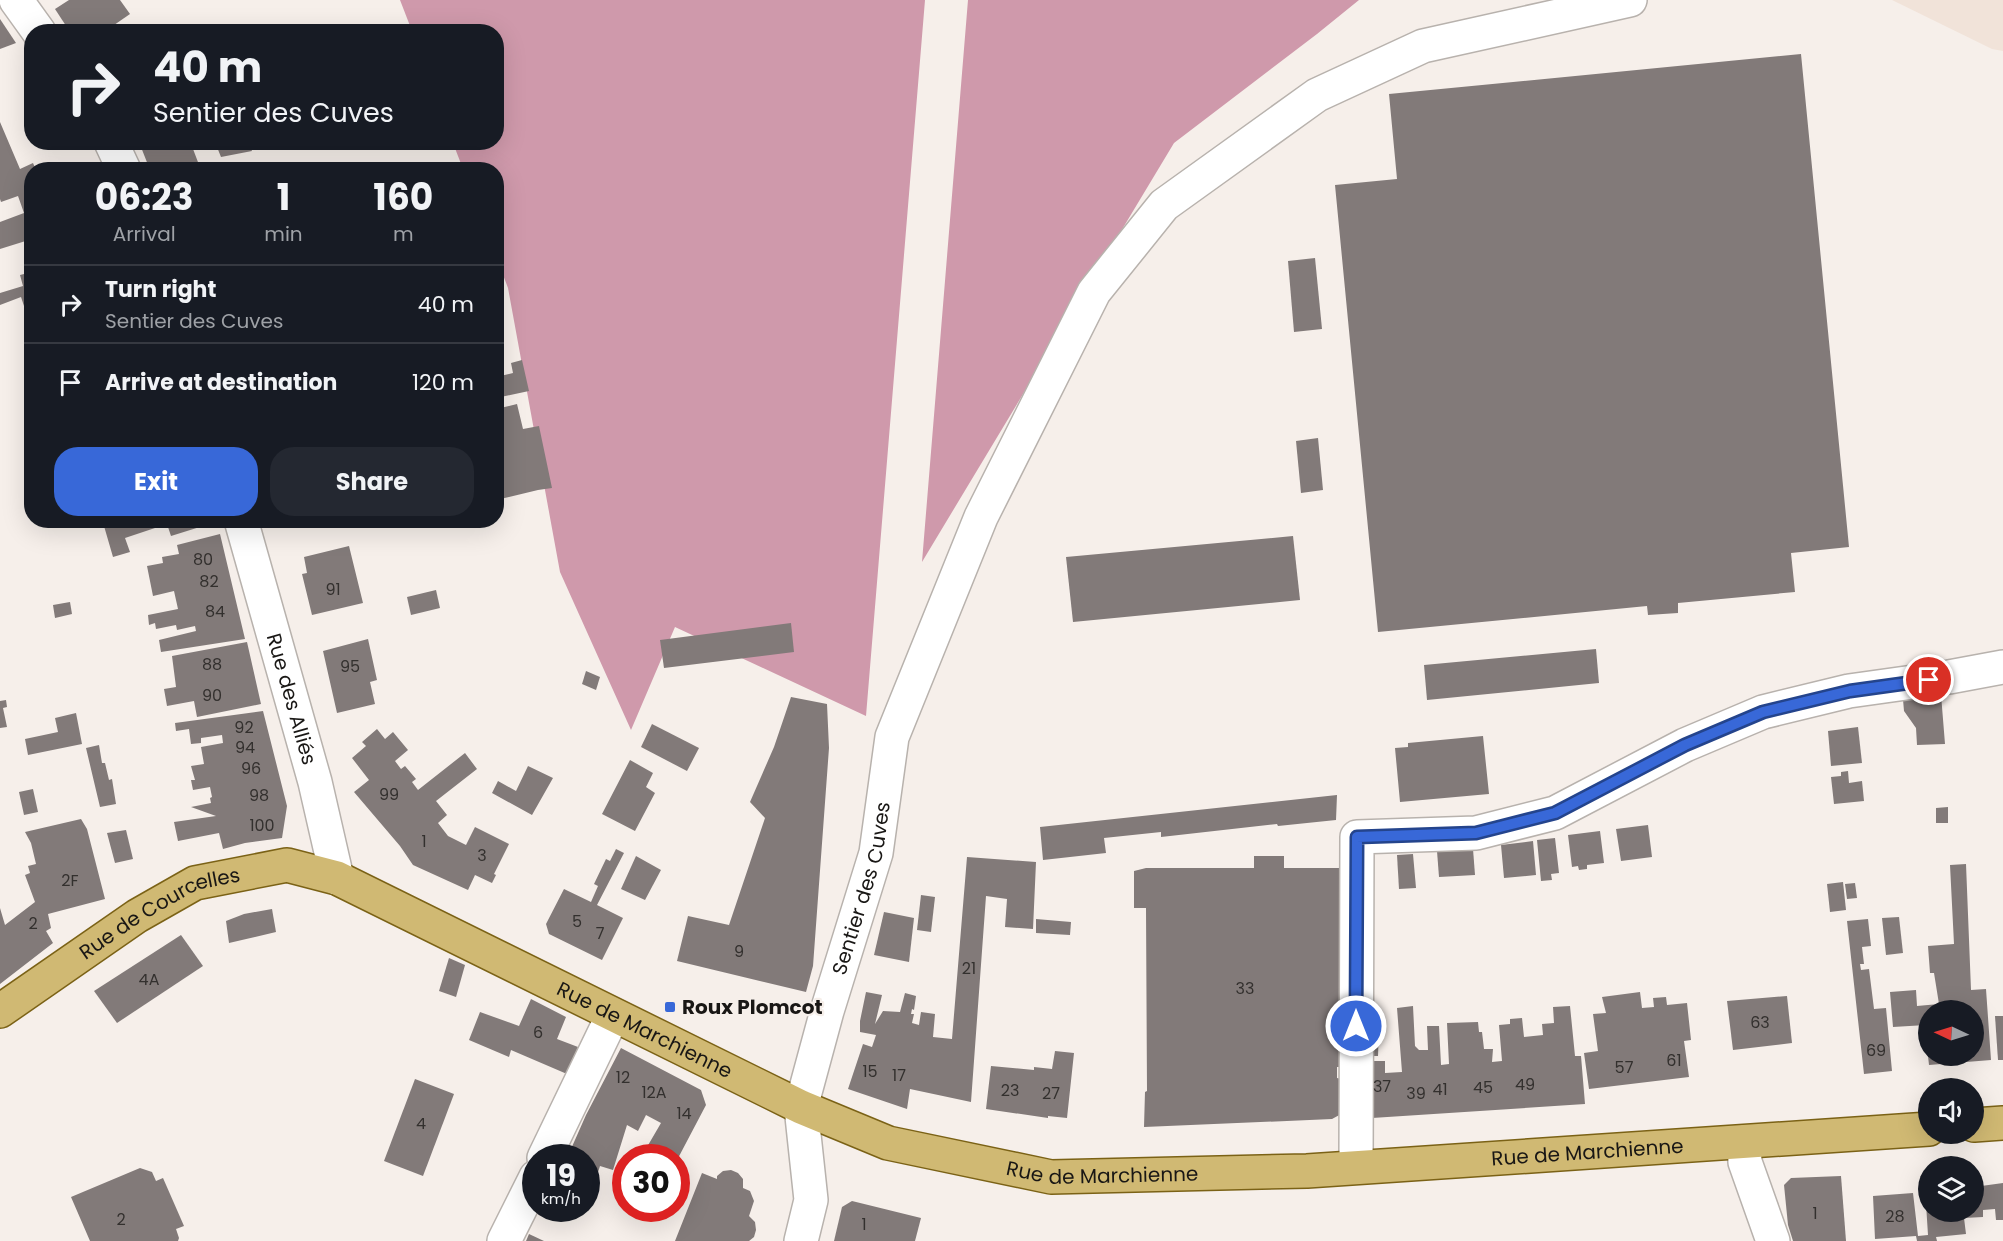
<!DOCTYPE html>
<meta charset="utf-8">
<style>
body{margin:0;font-family:Poppins,sans-serif;background:#242831;color:#f1f3f6;height:100vh;display:flex;flex-direction:column;font-size:22px;white-space:nowrap}
*{box-sizing:border-box;margin:0}
p{font-size:20px;color:#9ea1a6}
.icon{flex:none;width:33px;height:33px;fill:none;stroke:currentColor;stroke-width:2;stroke-linecap:round;stroke-linejoin:round}
.map{position:relative;flex:1;overflow:hidden}
.drawer{position:absolute;left:24px;top:162px;width:480px;height:366px;display:flex;flex-direction:column;background:#171b24;border-radius:24px;box-shadow:0 6px 24px #0002}
.drawer>*{flex:none}
.guide{position:absolute;left:24px;top:24px;width:480px;height:126px;border-radius:24px;box-shadow:0 6px 24px #0002;background:#171b24;color:#f1f3f6;overflow:hidden}
.needle{width:39px;rotate:274deg}
.fabs{position:absolute;left:1918px;top:1000px;display:grid;gap:12px}
.fabs a{display:grid;place-items:center;width:66px;height:66px;border-radius:50%;background:#171b24;box-shadow:0 6px 24px #0002;font-size:30px}
.speed{position:absolute;left:522px;top:1144px;display:flex;gap:12px;font-size:30px;font-weight:700;text-align:center}
.speed>*{display:grid;place-content:center;width:78px;height:78px;border-radius:50%;background:#171b24;box-shadow:0 6px 24px #0002;line-height:1}
.speed small{font-size:15px;font-weight:400}
.speed .limit{border:9px solid #d22;background:#fff;color:#111}
.pin{position:absolute;display:grid;place-items:center;width:51px;height:51px;color:#fff;margin:-26px;border:3px solid #fff;border-radius:50%;box-shadow:0 2px 6px #0007}
.me{position:absolute;width:66px;margin:-33px;rotate:0deg;stroke-linejoin:round;filter:drop-shadow(0 0 4px #0008)}
.turn{display:flex;align-items:center;gap:21px;height:126px;padding:0 30px;font-size:27px}
.turn .icon{width:78px;height:78px;stroke-width:2.5}
.turn b{display:block;font-size:42px;line-height:51px}
.eta{display:flex;justify-content:space-evenly;align-items:center;height:102px;text-align:center}
.eta b{font-size:36px;font-weight:700;line-height:42px}
.primary-button{display:flex;gap:12px;margin-top:auto;padding:12px 30px}
.primary-button a{flex:1;height:69px;border-radius:24px;background:#3868d8;color:#fff;font-size:24px;font-weight:700;line-height:69px;text-align:center}
.primary-button a+a{background:#242831;color:#f1f3f6}
ul{padding:0;list-style:none}
li{display:flex;align-items:center;gap:18px;height:78px;padding:0 30px;border-top:2px solid #363941}
li div{flex:1}
li b{display:block;font-size:22px}
li em{font-style:normal}
.map>svg:first-child{display:block}
.built{fill:#f1e3d9}
.forest{fill:#cf99ab}
.building{fill:#827a79}
.lines{fill:none;stroke-linecap:round;stroke-linejoin:round}
.minor-casing{stroke:#b8b2ad;stroke-width:36}
.major-casing{stroke:#7b6216;stroke-width:36}
.minor{stroke:#fff;stroke-width:33}
.major{stroke:#d0b973;stroke-width:33}
.route-casing{stroke:#24448c;stroke-width:15}
.route{stroke:#3868d8;stroke-width:10}
.poi-dot{fill:#3868d8;stroke:#f6efea;stroke-width:2}
.labels{text-anchor:middle;dominant-baseline:central;stroke-width:4.5;stroke-linejoin:round;paint-order:stroke}
.number-label{font-size:16px;fill:#33302e}
.street-label{font-size:20px;fill:#191715;stroke:#f6efea}
.poi-label{font-size:20px;font-weight:bold;fill:#191715;stroke:#f6efea;text-anchor:start}
</style>
<div class="map">
<svg width="2003" height="1241" viewBox="0 0 2003 1241">
<rect width="100%" height="100%" fill="#f6efea"/>
<path class="built" d="M1892 0H2003V51L1992 49Z"/>
<g class="forest">
<path d="M400 0H925L866 716 675 627 631 730 560 572 508 288 497 259 496 170 463 169 453 143 496 142V32L412 31Z"/>
<path d="M968 0H1359L1317 34 1174 143 922 562Z"/>
</g>
<g class="building">
<path d="M69 0H120L130 14 104 32H70L55 9Z"/>
<path d="M0 19 16 43 0 49Z"/>
<path d="M1801 54 1849 547 1791 553 1795 592 1678 603V613L1648 615 1647 606 1378 632 1335 185 1397 179 1389 94Z"/>
<path d="M0 122 20 169 33 163 36 170H32V239L0 249V222L24 213 18 196 1 202 0 199Z"/>
<path d="M139 142H210V143L193 149 201 170H150Z"/>
<path d="M215 142H238V146H250L252 151 221 157Z"/>
<path d="M1315 258 1322 329 1294 332 1288 261Z"/>
<path d="M32 272V310L26 312 21 297 0 305V293L23 286 20 275Z"/>
<path d="M522 360 529 391 496 398V377L513 373 511 363Z"/>
<path d="M517 404 523 429 539 426 552 488 538 490 496 500V409Z"/>
<path d="M1318 438 1323 490 1301 493 1296 441Z"/>
<path d="M119 520H219V521L171 536 167 524 125 538 130 552 113 557 104 526Z"/>
<path d="M300 520H329V521L302 528Z"/>
<path d="M220 534 245 639 161 652 159 640 196 631 195 626 177 630 176 625 156 629 155 623 149 625 148 615 178 609 174 591 153 596 147 566 163 563 162 557 179 554 177 545Z"/>
<path d="M1293 536 1300 600 1073 622 1066 557Z"/>
<path d="M349 546 363 603 312 615 302 574 307 573 304 557Z"/>
<path d="M436 590 440 608 411 615 407 597Z"/>
<path d="M70 602 72 614 55 618 53 605Z"/>
<path d="M791 623 794 652 664 668 660 640Z"/>
<path d="M368 639 377 680 370 682 375 704 337 713 323 651Z"/>
<path d="M247 642 261 704 197 717 194 701 167 706 164 689 176 687 172 656Z"/>
<path d="M1596 649 1599 683 1427 700 1424 665Z"/>
<path d="M586 671 600 677 596 690 582 684Z"/>
<path d="M1940 682 1945 744 1917 745 1916 728 1904 711 1902 688Z"/>
<path d="M791 697 827 704 829 748 813 966 806 992 677 961 688 916 729 925 765 818 750 802 774 747Z"/>
<path d="M6 700 7 707 3 708 7 727 0 728V701Z"/>
<path d="M263 711 287 806 282 838 245 843 223 849 219 833 178 841 174 822 216 816 191 807 211 803 210 798 212 797 210 787 193 790 191 780H195L191 766 204 764 201 747 223 743 222 735 201 738V743L191 744 189 729 176 731 175 723Z"/>
<path d="M76 713 82 744 28 755 25 739 58 732 55 718Z"/>
<path d="M652 724 699 748 687 771 641 747Z"/>
<path d="M1858 727 1862 763 1831 766 1828 731Z"/>
<path d="M377 729 385 739 393 732 408 750 395 761 401 769 405 766 416 779 412 782 418 790 465 753 477 769 436 801 447 815 438 823 448 836 466 845 475 827 509 844 494 874 496 875 492 883 475 875 468 890 413 865 400 846 354 792 369 780 352 758 366 746 362 742Z"/>
<path d="M1483 736 1489 794 1400 802 1395 748 1408 747V743Z"/>
<path d="M99 745 102 763H105L109 780 112 779 116 804 100 807 86 748Z"/>
<path d="M630 760 653 773 646 787 655 793 635 831 602 814Z"/>
<path d="M528 766 553 778 532 815 492 793 498 781 516 791Z"/>
<path d="M1848 771 1849 783 1862 781 1864 801 1834 804 1831 777 1841 776V772Z"/>
<path d="M33 789 38 812 24 815 19 792Z"/>
<path d="M1337 795 1336 820 1278 826 1277 824 1161 837V832L1104 838 1106 853 1043 860 1040 827Z"/>
<path d="M1948 807V823H1936V808Z"/>
<path d="M81 819 87 829 105 899 48 914 51 928 46 931 53 943 0 984V908L5 925 35 902 25 875 30 873 28 866 36 864 31 843 25 832Z"/>
<path d="M1648 825 1652 857 1621 861 1616 829Z"/>
<path d="M126 830 133 859 115 863 107 833Z"/>
<path d="M1600 831 1604 863 1587 865V869L1579 870 1578 866 1572 867 1568 835Z"/>
<path d="M1555 838 1559 873 1551 874 1552 880 1541 881 1537 840Z"/>
<path d="M1533 841 1536 875 1504 878 1501 845Z"/>
<path d="M616 849 624 853 597 905 623 918 602 960 549 934 546 924 564 889 591 902 598 886 594 884 606 859 610 861Z"/>
<path d="M1473 849 1475 875 1439 877 1437 851Z"/>
<path d="M1413 854 1416 888 1399 889 1397 855Z"/>
<path d="M636 856 661 870 645 900 621 889Z"/>
<path d="M1254 856H1284V868H1343L1344 1067H1337V1078L1341 1079 1343 1113 1332 1119 1144 1127 1145 1092 1147 1091 1146 908H1134V871L1146 868H1254Z"/>
<path d="M967 857 1036 862 1033 929 1005 927 1007 899 986 896 971 1102 910 1089 907 1109 848 1089 863 1044 872 1047 876 1035 860 1032V1021L866 992 882 995 875 1024 883 1011 900 1012 905 993 916 996 914 1010 912 1009 911 1014H914L912 1023 919 1025 921 1012 935 1014 933 1037 952 1039Z"/>
<path d="M1966 864 1971 990 1986 989 1991 1060 1929 1065 1928 1056H1974V1011H1929V1041H1927L1926 1025 1893 1027 1890 992 1916 990 1917 1006 1939 1004 1934 973H1930L1928 946 1954 944 1950 865Z"/>
<path d="M1843 882 1846 910 1830 912 1827 884Z"/>
<path d="M1855 883 1857 898 1847 899 1845 884Z"/>
<path d="M921 895 935 897 931 932 917 930Z"/>
<path d="M272 909 276 932 229 943 226 921 244 914Z"/>
<path d="M884 912 914 918 909 962 874 955Z"/>
<path d="M1899 917 1903 953 1886 955 1882 918Z"/>
<path d="M1036 919 1071 922 1070 935 1036 933Z"/>
<path d="M1868 919 1871 946 1862 947 1864 964H1860L1861 970 1869 969 1874 1009 1886 1008 1892 1071 1864 1074 1847 921Z"/>
<path d="M181 935 203 966 117 1023 94 991Z"/>
<path d="M449 958 465 965 456 997 439 991Z"/>
<path d="M1640 992 1642 1008 1654 1007 1653 998 1666 997 1667 1005 1687 1003 1691 1040 1684 1041 1689 1077 1589 1089 1584 1053 1598 1051 1593 1014 1606 1013 1602 997Z"/>
<path d="M1787 996 1792 1043 1733 1050 1727 1001Z"/>
<path d="M531 999 566 1017 557 1039 578 1047 567 1074 511 1050 509 1057 469 1040 480 1012 519 1026Z"/>
<path d="M1413 1006 1415 1046 1419 1050H1428L1427 1026H1439L1441 1065 1449 1064 1447 1023 1478 1022 1479 1032H1482L1484 1049H1493L1492 1062 1502 1061 1499 1025 1510 1024V1019L1522 1018 1524 1037 1543 1035 1542 1024 1554 1023 1553 1007 1570 1006 1575 1056H1581L1585 1104 1372 1118 1361 1061H1385V1073L1402 1072 1397 1008Z"/>
<path d="M1995 1016H2003V1060H1998Z"/>
<path d="M1362 1026H1379L1378 1056H1362Z"/>
<path d="M621 1048 701 1090 706 1105 676 1162V1158H659L661 1154 647 1147 661 1123 646 1115 638 1131 627 1125 613 1170 600 1166 588 1203 586 1202V1158H567L586 1115Z"/>
<path d="M1055 1051 1074 1053 1067 1118 1048 1116V1118L986 1109 991 1066 1034 1070V1067L1052 1069Z"/>
<path d="M415 1079 454 1094 423 1176 384 1161Z"/>
<path d="M140 1168 152 1172 156 1181 163 1178 184 1226 176 1229 179 1238 178 1241H90L71 1197Z"/>
<path d="M731 1170 738 1173 743 1179V1188L750 1191 754 1201 749 1216 755 1222 756 1230 754 1237 749 1241H675L702 1173 717 1179V1176L723 1171Z"/>
<path d="M1841 1176 1846 1241H1793L1788 1225 1784 1185 1791 1178Z"/>
<path d="M2003 1183V1220H1996L1995 1209 1983 1210V1217L1964 1218 1966 1234 1936 1237 1937 1241H1917L1916 1236 1875 1239 1873 1196 1913 1193 1918 1236 1928 1235 1925 1188H1929V1212H1974V1187Z"/>
<path d="M852 1201 921 1218 915 1241H834L842 1207Z"/>
<path d="M639 1209H667L664 1216 639 1211Z"/>
<path d="M529 1234 544 1241H526Z"/>
</g>
<g class="lines">
<g class="minor-casing">
<g id="minor">
<path d="M16 0 39 32"/>
<path d="M111 142 124 170"/>
<path id="s1" d="M241 520 315 782 337 878"/>
<path d="M1744 1142 1745 1162 1773 1241"/>
<path d="M544 1158 613 1015"/>
<path d="M1356 1167 1357 837 1476 833 1555 813 1685 745 1763 712 1849 691 1949 677 2003 667"/>
<path d="M504 1241 536 1177"/>
<path id="s2" d="M801 1241 811 1200 801 1107 827 1011 876 853 892 737 981 517 1094 292 1164 205 1317 95 1423 46 1630 0"/>
</g>
</g>
<g class="major-casing">
<g id="major">
<path id="s3" d="M0 1011 137 916 195 883 287 865 337 878 801 1107 888 1143 1051 1177 1307 1171 1929 1129"/>
<path d="M1974 1125 2003 1123"/>
</g>
</g>
<use href="#minor" class="minor"/>
<use href="#major" class="major"/>
</g>
<g class="lines">
<g class="route-casing">
<path id="route" d="M1356 1026 1357 837 1476 833 1555 813 1685 745 1763 712 1850 691 1929 680"/>
</g>
<use href="#route" class="route"/>
</g>
<rect class="poi-dot" x="664" y="1001" width="12" height="12" rx="3"/>
<g class="labels">
<g class="number-label">
<text x="203" y="559">80</text>
<text x="209" y="581">82</text>
<text x="333" y="589">91</text>
<text x="215" y="611">84</text>
<text x="212" y="664">88</text>
<text x="350" y="666">95</text>
<text x="212" y="695">90</text>
<text x="244" y="727">92</text>
<text x="245" y="747">94</text>
<text x="251" y="768">96</text>
<text x="389" y="794">99</text>
<text x="259" y="795">98</text>
<text x="262" y="825">100</text>
<text x="424" y="841">1</text>
<text x="482" y="855">3</text>
<text x="70" y="880">2F</text>
<text x="577" y="921">5</text>
<text x="33" y="923">2</text>
<text x="600" y="933">7</text>
<text x="739" y="951">9</text>
<text x="969" y="968">21</text>
<text x="149" y="979">4A</text>
<text x="1245" y="988">33</text>
<text x="1760" y="1022">63</text>
<text x="538" y="1032">6</text>
<text x="1876" y="1050">69</text>
<text x="1674" y="1060">61</text>
<text x="1624" y="1067">57</text>
<text x="870" y="1071">15</text>
<text x="899" y="1075">17</text>
<text x="623" y="1077">12</text>
<text x="1525" y="1084">49</text>
<text x="1382" y="1086">37</text>
<text x="1483" y="1087">45</text>
<text x="1440" y="1089">41</text>
<text x="1010" y="1090">23</text>
<text x="654" y="1092">12A</text>
<text x="1051" y="1093">27</text>
<text x="1416" y="1093">39</text>
<text x="684" y="1113">14</text>
<text x="421" y="1123">4</text>
<text x="1815" y="1213">1</text>
<text x="1895" y="1216">28</text>
<text x="121" y="1219">2</text>
<text x="864" y="1224">1</text>
</g>
<g class="street-label">
<text stroke="none"><textPath href="#s1" startOffset="186">Rue des Alliés</textPath></text>
<text stroke="none"><textPath href="#s2" startOffset="363">Sentier des Cuves</textPath></text>
<text stroke="none"><textPath href="#s3" startOffset="189">Rue de Courcelles</textPath></text>
<text stroke="none"><textPath href="#s3" startOffset="722">Rue de Marchienne</textPath></text>
<text stroke="none"><textPath href="#s3" startOffset="1694">Rue de Marchienne</textPath></text>
<text stroke="none"><textPath href="#s3" startOffset="1208">Rue de Marchienne</textPath></text>
</g>
<g class="poi-label">
<text x="682" y="1007">Roux Plomcot</text>
</g>
</g>
</svg>
<div class="fabs">
<a><svg class="needle" viewBox="-14 -14 28 28"><path d="M0-13l5 13h-10z" fill="#e53935"/><path d="M0 13l5-13h-10z" fill="#9ea1a6"/></svg></a>
<a><svg class="icon" aria-label="sound" viewBox="0 0 24 24"><path d="M4 9h4l5-4v14l-5-4H4zM17 9q2 3 0 6"/></svg></a>
<a><svg class="icon" aria-label="layers" viewBox="0 0 24 24"><path d="M12 4l9 5-9 5-9-5zM3 14l9 5 9-5"/></svg></a>
</div>
<div class="speed"><div>19<small>km/h</small></div><div class="limit">30</div></div>
<div class="pin" style="left:1929px;top:680px;background:#d93025"><svg class="icon" aria-label="arrive" viewBox="0 0 24 24"><path d="M6 21V4h12l-3 4 3 4H6"/></svg></div>
<svg class="me" style="left:1356px;top:1026px" viewBox="-20 -20 40 40"><circle r="17" fill="#3868d8" stroke="#fff" stroke-width="3"/><path d="M0-11L8 9 0 5-8 9z" fill="#fff"/></svg>
<div class="guide">
<div class="turn"><svg class="icon" aria-label="right" viewBox="0 0 24 24"><path d="M7 20v-9h11M14 6l5 5-5 5"/></svg><div><b>40 m</b>Sentier des Cuves</div></div>
</div>
<section class="drawer">
<div class="eta">
<div><b>06:23</b><p>Arrival</p></div>
<div><b>1</b><p>min</p></div>
<div><b>160</b><p>m</p></div>
</div>
<ul>
<li><svg class="icon" aria-label="right" viewBox="0 0 24 24"><path d="M7 20v-9h11M14 6l5 5-5 5"/></svg><div><b>Turn right</b><p>Sentier des Cuves</p></div><em>40 m</em></li>
<li><svg class="icon" aria-label="arrive" viewBox="0 0 24 24"><path d="M6 21V4h12l-3 4 3 4H6"/></svg><div><b>Arrive at destination</b></div><em>120 m</em></li>
</ul>
<div class="primary-button"><a>Exit</a><a>Share</a></div>
</section>
</div>
